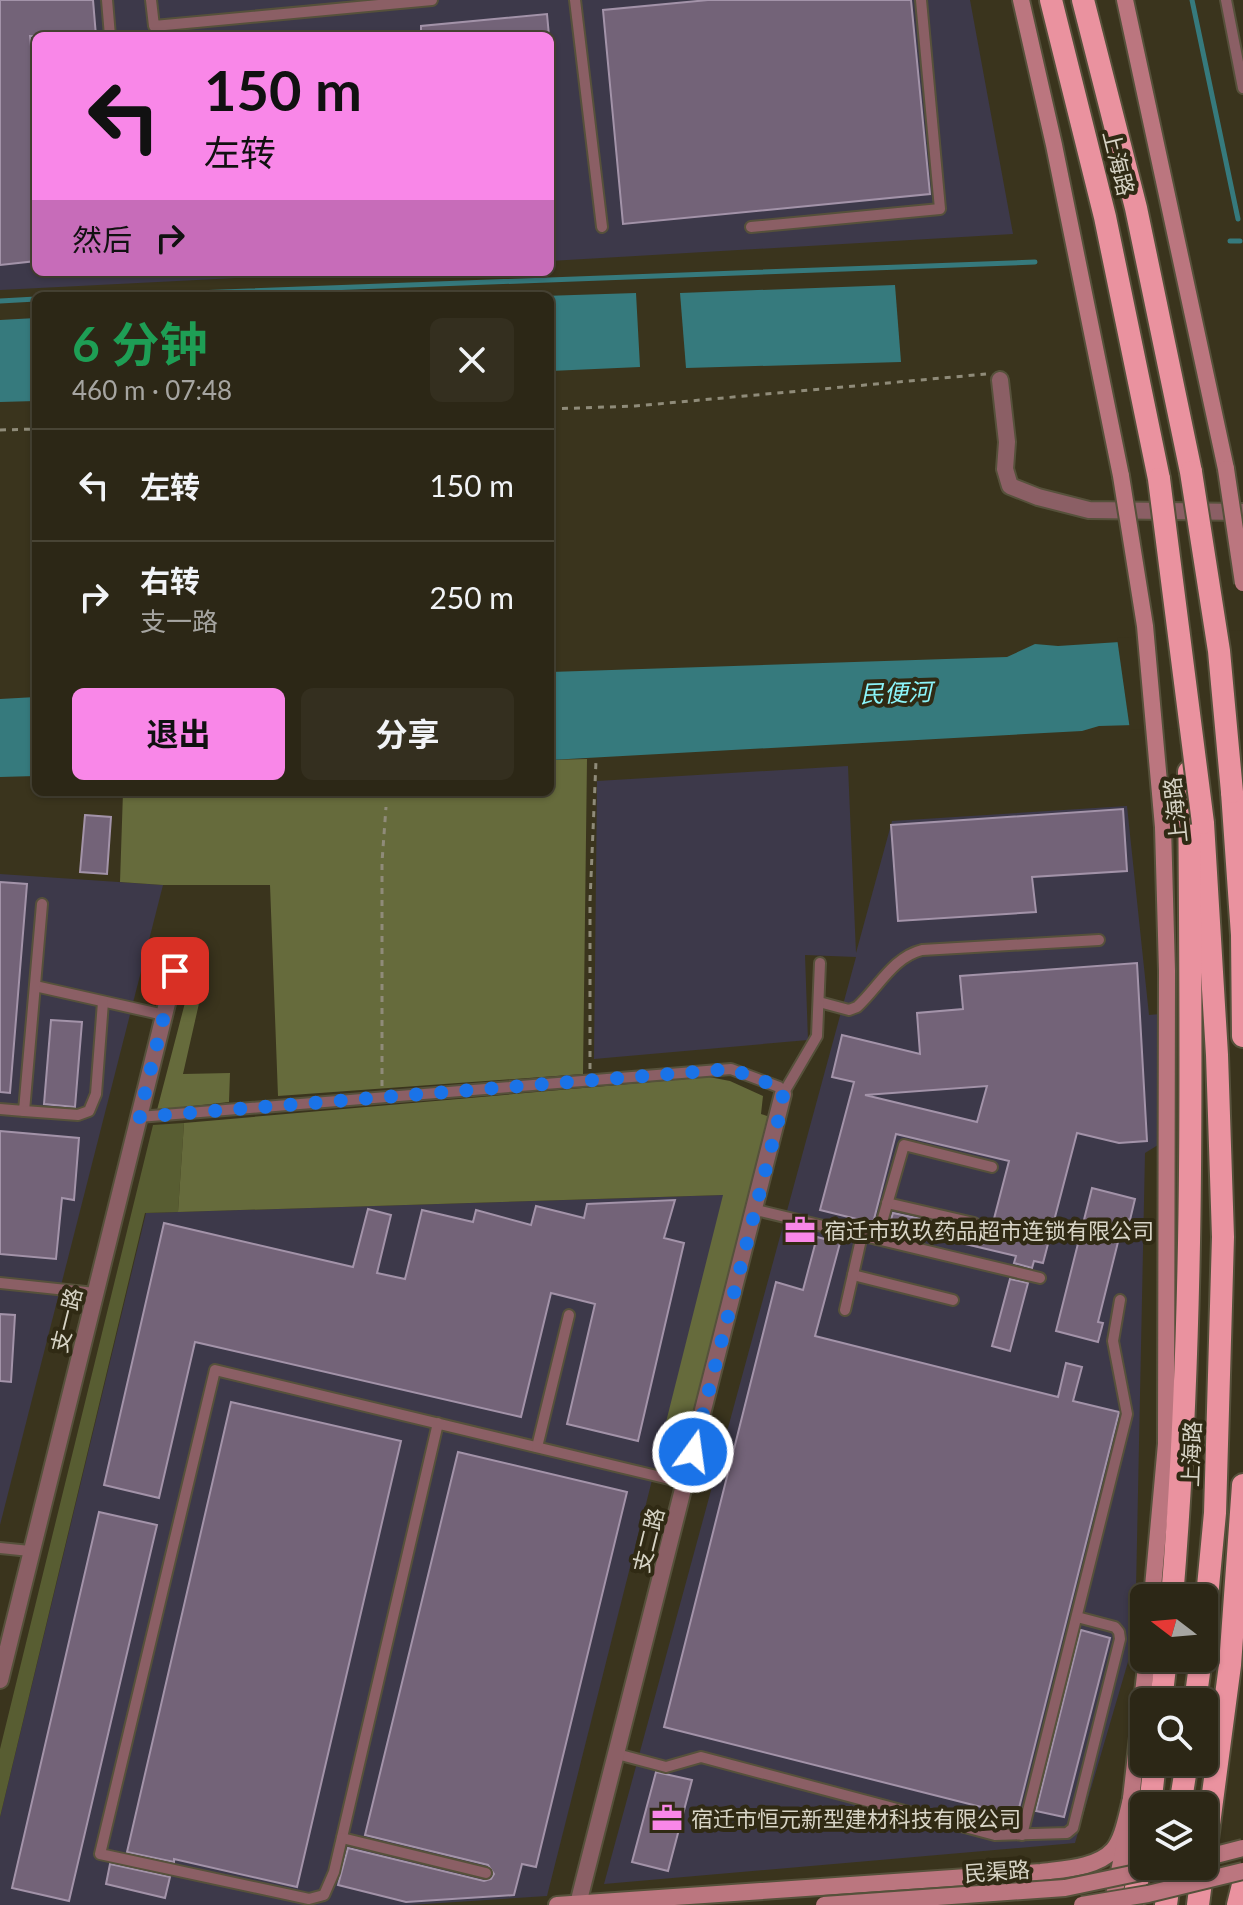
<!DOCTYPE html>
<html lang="zh">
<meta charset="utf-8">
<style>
body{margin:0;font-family:Lato,"Noto Sans SC",sans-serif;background:#342f1f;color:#f1f3f6;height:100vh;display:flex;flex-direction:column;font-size:30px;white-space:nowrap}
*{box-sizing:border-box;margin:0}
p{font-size:26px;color:#a6a5a1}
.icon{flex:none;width:44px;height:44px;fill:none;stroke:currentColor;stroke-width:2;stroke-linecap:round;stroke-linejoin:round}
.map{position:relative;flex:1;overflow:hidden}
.sheet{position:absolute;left:32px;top:292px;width:522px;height:504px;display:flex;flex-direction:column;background:#2c2716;border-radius:12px;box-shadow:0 2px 6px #0004,0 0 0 2px #484435}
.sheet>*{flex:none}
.top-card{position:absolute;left:32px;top:32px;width:522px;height:244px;border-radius:12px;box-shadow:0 2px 6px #0004,0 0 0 2px #484435;background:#f987e8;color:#111;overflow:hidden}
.needle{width:52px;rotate:286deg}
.controls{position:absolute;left:1130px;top:1584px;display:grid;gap:16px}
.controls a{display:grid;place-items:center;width:88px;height:88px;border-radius:12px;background:#2c2716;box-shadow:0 2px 6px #0004,0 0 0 2px #484435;font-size:40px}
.pin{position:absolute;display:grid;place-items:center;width:68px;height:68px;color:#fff;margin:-34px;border-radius:16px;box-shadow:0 4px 12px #0006}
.me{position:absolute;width:88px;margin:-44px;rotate:14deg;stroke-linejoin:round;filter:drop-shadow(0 0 6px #0008)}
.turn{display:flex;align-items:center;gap:28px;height:168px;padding:0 40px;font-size:36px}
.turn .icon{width:104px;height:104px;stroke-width:2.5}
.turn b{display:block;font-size:56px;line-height:68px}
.then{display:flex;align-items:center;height:76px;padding:0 40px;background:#0003;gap:16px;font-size:30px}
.round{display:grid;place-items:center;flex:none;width:84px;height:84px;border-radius:12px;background:#342f1f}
.headline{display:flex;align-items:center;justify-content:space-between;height:136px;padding:0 40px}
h1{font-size:48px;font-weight:700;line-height:60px;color:#1e9e55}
.action{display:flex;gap:16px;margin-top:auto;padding:16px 40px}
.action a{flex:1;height:92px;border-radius:12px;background:#f987e8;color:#111;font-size:32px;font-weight:700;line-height:92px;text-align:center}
.action a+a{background:#342f1f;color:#f1f3f6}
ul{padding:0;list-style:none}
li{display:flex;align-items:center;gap:24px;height:112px;padding:0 40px;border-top:2px solid #484435}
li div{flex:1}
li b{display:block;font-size:30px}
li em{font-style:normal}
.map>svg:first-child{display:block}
.industrial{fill:#3d394a}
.green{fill:#585d32}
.forest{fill:#666b3c}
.water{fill:#367a7d}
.pier{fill:#3a341d}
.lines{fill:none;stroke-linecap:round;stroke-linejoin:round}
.stream{stroke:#367a7d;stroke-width:5}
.building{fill:#736378;stroke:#a393a9;stroke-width:2;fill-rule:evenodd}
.service-casing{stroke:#56513b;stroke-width:14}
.minor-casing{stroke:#56513b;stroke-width:20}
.secondary-casing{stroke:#56513b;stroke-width:20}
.trunk-casing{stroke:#56513b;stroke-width:26}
.path{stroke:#8f8b79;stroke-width:3;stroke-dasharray:6 6;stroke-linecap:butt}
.service{stroke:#8b5f65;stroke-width:10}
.minor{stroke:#8b5f65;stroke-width:16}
.secondary{stroke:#bb767f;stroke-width:16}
.trunk{stroke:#ea929f;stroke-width:22}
.secondary-bridge-casing{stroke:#56513b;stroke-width:20;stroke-linecap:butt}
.trunk-bridge-casing{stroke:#56513b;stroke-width:26;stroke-linecap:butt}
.secondary-bridge{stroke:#bb767f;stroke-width:16}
.trunk-bridge{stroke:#ea929f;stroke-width:22}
.route{stroke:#1a73e8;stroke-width:14;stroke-dasharray:0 25.2}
.labels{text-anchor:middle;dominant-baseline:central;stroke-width:8;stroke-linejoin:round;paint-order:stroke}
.street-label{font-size:22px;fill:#d7d4c6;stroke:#302a14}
.poi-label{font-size:22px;fill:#d7d4c6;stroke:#302a14;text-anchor:start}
.water-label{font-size:24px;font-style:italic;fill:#8cf6fb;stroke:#302a14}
</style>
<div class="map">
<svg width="1243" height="1905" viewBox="0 0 1243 1905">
<rect width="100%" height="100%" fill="#3a341d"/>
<g class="industrial">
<path d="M0 0H970L1013 234 550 261V36H36V272H352L0 290Z"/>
<path d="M848 766 856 953 892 821 1127 806 1149 1015 1160 1014 1171 1137 1145 1153 1135 1638 1075 1843 604 1884 856 957 805 955 808 1040 594 1059 597 781Z"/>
<path d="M0 874 163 885 0 1525Z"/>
<path d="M724 1195 547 1896 410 1905H0V1817L146 1213Z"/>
</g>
<path class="green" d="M184 1123 178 1212 145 1213 0 1817V1749L153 1125Z"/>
<g class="forest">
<path d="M587 759 583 1074 278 1096 270 885H163L120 882 123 792H550V760Z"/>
<path d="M187 995 200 999 183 1074 230 1073 229 1102 157 1110Z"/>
<path d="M709 1077 730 1081 763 1096 761 1114 770 1117 688 1431 674 1436 671 1450H659L723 1195 178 1212 184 1123Z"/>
</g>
<g class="water">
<path d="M895 285 901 362 686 368 680 293Z"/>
<path d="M636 293 640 367 550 371V296H543Z"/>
<path d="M36 318V401L0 402V320Z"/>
<path d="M1243 634V722L1099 726 1082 731 550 760V672L1007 657 1035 644 1058 646Z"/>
<path d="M36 697V776L0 777V699Z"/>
</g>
<path class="pier" d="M1243 630V726L1130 730 1117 638Z"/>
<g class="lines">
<g class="stream">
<path d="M1192 0 1238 219"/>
<path d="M1230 241H1240"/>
<path d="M113 296 1035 262"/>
<path d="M0 301 36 299"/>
</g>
</g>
<g class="building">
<path d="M0 0H93L96 36H30L36 97V261L0 265Z"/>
<path d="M708 0H911L930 194 623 224 603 10Z"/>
<path d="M547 14 549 36H421V26Z"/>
<path d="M1123 809 1127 871 1032 877 1036 912 898 921 891 825Z"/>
<path d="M85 815 111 817 107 874 80 872Z"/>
<path d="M0 882 27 884 10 1093 0 1092Z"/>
<path d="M1137 963 1147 1141 1119 1143 1077 1133 1043 1263 1034 1261 1032 1268 1014 1263 1016 1256 889 1226 893 1213 990 1234 1009 1161 896 1134 873 1223 820 1210 854 1082 832 1077 842 1035 920 1054 917 1013 963 1009 960 976ZM987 1086 977 1122 865 1095Z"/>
<path d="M51 1020 82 1022 75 1107 44 1104Z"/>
<path d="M0 1131 79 1138 74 1200 62 1198 56 1259 0 1254Z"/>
<path d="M1092 1188 1135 1199 1130 1220 1124 1218 1098 1322 1103 1323 1098 1342 1056 1331Z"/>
<path d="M675 1200 664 1238 684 1243 638 1441 567 1424 595 1304 551 1293 521 1417 195 1342 159 1498 104 1485 164 1223 353 1267 368 1209 391 1215 377 1273 405 1279 422 1210 473 1222 476 1210 531 1225 536 1206 584 1218 587 1204Z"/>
<path d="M817 1237 840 1243 815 1336 1058 1397 1066 1363 1082 1367 1073 1401 1119 1412 1017 1816 664 1727 776 1282 803 1290Z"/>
<path d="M1010 1279 1028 1283 1010 1351 992 1346Z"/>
<path d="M0 1314 15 1315 11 1382 0 1381Z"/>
<path d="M231 1402 401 1441 297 1887 174 1859V1862L127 1852Z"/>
<path d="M458 1452 627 1492 536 1867 522 1864 514 1895 406 1902 338 1885 348 1848 484 1881 491 1879 494 1874 488 1865 365 1835Z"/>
<path d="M99 1512 157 1525 69 1901 12 1888Z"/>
<path d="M1081 1630 1110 1638 1064 1817 1036 1811Z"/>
<path d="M656 1772 692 1780 668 1871 632 1862Z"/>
<path d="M110 1864 170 1877 165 1898 106 1884Z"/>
</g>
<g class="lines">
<g class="service-casing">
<g id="service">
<path d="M107 0 110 36"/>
<path d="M151 0 154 26 432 0"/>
<path d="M575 0 602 227"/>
<path d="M1226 0 1243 88"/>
<path d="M751 227 940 209 921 0"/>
<path d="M35 986 164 1015"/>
<path d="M819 1002 849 1010 857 1007C878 988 893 957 922 950L1099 940"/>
<path d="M0 1109 24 1111 42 904"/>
<path d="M24 1111 78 1115 89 1111 96 1094 103 1002"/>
<path d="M139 1117 731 1069 779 1087 783 1094 817 1036 820 963"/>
<path d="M887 1203 974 1223"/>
<path d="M756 1210 1040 1278"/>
<path d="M877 1239 904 1145 992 1167"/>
<path d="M853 1275 953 1300"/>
<path d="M0 1283 95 1293"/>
<path d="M845 1310 862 1235"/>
<path d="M438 1423 334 1872 324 1895 309 1899 100 1854 215 1370 686 1483"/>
<path d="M537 1447 569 1315"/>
<path d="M0 1548 30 1551"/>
<path d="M617 1754 666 1767 701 1757 995 1835 1067 1833 1073 1828 1076 1816 1120 1639 1119 1632 1115 1627 1077 1617"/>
<path d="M1022 1835 1127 1414 1113 1341 1120 1300"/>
<path d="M342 1838 486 1873"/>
</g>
</g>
<g class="minor-casing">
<g id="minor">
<path d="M1000 380 1007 442 1005 469 1010 486 1038 497 1089 510 1243 512"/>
<path d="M0 1680 175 971"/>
<path d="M578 1904 783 1094"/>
</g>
</g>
<g class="secondary-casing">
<g id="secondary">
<path d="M1021 0 1054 145 1121 476"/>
<path d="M1125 0 1226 469"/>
<path d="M1152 1598 1166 1444 1167 971 1163 827"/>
<path d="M1130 1807 1147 1658"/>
<path d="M557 1905 1041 1872C1063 1869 1097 1868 1113 1850 1124 1838 1127 1812 1132 1796"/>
<path d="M1112 1905 1126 1838"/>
</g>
</g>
<g class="trunk-casing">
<g id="trunk">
<path d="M1051 0 1105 217 1159 479"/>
<path d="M1083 0 1136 208 1191 472"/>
<path d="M1232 792 1242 935 1243 1036"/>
<path d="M1203 823 1217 1055 1223 1237 1215 1513 1204 1629"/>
<path d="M1172 1598C1195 1324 1191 1047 1189 772"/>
<path d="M1161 1702 1166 1658"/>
<path d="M1195 1702 1201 1658"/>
<path d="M1150 1806 1155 1762"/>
<path d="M1180 1806 1187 1762"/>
<path d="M1204 1862 1230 1665 1243 1485"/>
<path d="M1133 1905 1144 1843"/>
<path d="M1166 1905 1171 1866"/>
<path d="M1198 1905 1203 1866"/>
<path d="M1238 1905 1243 1885"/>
</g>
</g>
<g class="path">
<path d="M550 409 635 406 986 374"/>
<path d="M0 430 36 429"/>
<path d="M590 1069V901L596 761"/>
<path d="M382 1086V862L386 807"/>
</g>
<use href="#service" class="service"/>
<use href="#minor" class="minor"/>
<use href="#secondary" class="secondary"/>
<use href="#trunk" class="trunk"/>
<g class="secondary-bridge-casing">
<g id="secondary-bridge">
<path d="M1226 469 1243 583"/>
<path d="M1121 476 1145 626 1163 827"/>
<path d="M1204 1858 1243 1848"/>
<path d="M824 1905 1065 1888 1170 1866"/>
<path d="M1082 1905 1148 1894 1243 1871"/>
</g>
</g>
<g class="trunk-bridge-casing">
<g id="trunk-bridge">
<path d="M1191 472 1219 651 1232 792"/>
<path d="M1159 479 1203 823"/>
</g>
</g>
<use href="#secondary-bridge" class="secondary-bridge"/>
<use href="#trunk-bridge" class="trunk-bridge"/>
</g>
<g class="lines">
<path class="route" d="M175 971 139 1117 731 1069 779 1087 783 1094 782 1106 693 1452"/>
</g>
<defs>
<g id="office-bare" transform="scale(2.4)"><path d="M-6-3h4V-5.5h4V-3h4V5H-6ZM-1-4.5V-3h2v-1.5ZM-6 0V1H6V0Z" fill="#f987e8" stroke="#302a14" stroke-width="2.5" paint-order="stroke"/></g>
</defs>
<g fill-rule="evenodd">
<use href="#office-bare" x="800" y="1230"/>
<use href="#office-bare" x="667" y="1818"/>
</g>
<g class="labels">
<g class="street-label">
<text transform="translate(1119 163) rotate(76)">上海路</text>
<text transform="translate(1175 810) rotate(-96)">上海路</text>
<text transform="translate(66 1320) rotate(-76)">支一路</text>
<text transform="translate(1191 1454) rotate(-88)">上海路</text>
<text transform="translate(648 1540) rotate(-76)">支二路</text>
<text transform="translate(997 1871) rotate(-4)">民渠路</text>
</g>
<g class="poi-label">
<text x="824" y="1230">宿迁市玖玖药品超市连锁有限公司</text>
<text x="691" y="1818">宿迁市恒元新型建材科技有限公司</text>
</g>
<g class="water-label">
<text transform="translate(896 692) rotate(-2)">民便河</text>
</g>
</g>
</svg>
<div class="controls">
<a><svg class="needle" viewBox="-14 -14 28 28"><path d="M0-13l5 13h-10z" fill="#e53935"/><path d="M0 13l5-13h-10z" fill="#a6a5a1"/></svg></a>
<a><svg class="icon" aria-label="search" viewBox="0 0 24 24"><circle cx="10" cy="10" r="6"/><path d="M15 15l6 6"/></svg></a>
<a><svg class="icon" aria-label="layers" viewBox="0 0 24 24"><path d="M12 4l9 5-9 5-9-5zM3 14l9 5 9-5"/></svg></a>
</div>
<div class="pin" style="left:175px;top:971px;background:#d93025"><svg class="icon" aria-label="arrive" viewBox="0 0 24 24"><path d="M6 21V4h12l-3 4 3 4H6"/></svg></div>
<svg class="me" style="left:693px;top:1452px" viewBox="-20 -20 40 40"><circle r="17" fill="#1a73e8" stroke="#fff" stroke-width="3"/><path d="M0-11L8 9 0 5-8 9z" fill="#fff"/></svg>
<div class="top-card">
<div class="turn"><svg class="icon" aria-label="left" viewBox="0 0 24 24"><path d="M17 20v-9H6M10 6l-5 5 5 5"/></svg><div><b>150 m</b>左转</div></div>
<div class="then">然后<svg class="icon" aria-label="right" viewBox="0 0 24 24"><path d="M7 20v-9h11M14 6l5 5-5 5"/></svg></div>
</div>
<section class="sheet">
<div class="headline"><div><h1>6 分钟</h1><p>460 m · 07:48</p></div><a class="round"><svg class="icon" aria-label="close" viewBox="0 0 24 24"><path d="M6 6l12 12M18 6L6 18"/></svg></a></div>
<ul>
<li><svg class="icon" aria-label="left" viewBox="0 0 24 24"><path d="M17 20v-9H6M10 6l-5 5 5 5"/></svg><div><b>左转</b></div><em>150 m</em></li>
<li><svg class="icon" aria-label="right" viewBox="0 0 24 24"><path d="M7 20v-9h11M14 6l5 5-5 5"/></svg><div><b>右转</b><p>支一路</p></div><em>250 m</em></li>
</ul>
<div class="action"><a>退出</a><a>分享</a></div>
</section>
</div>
